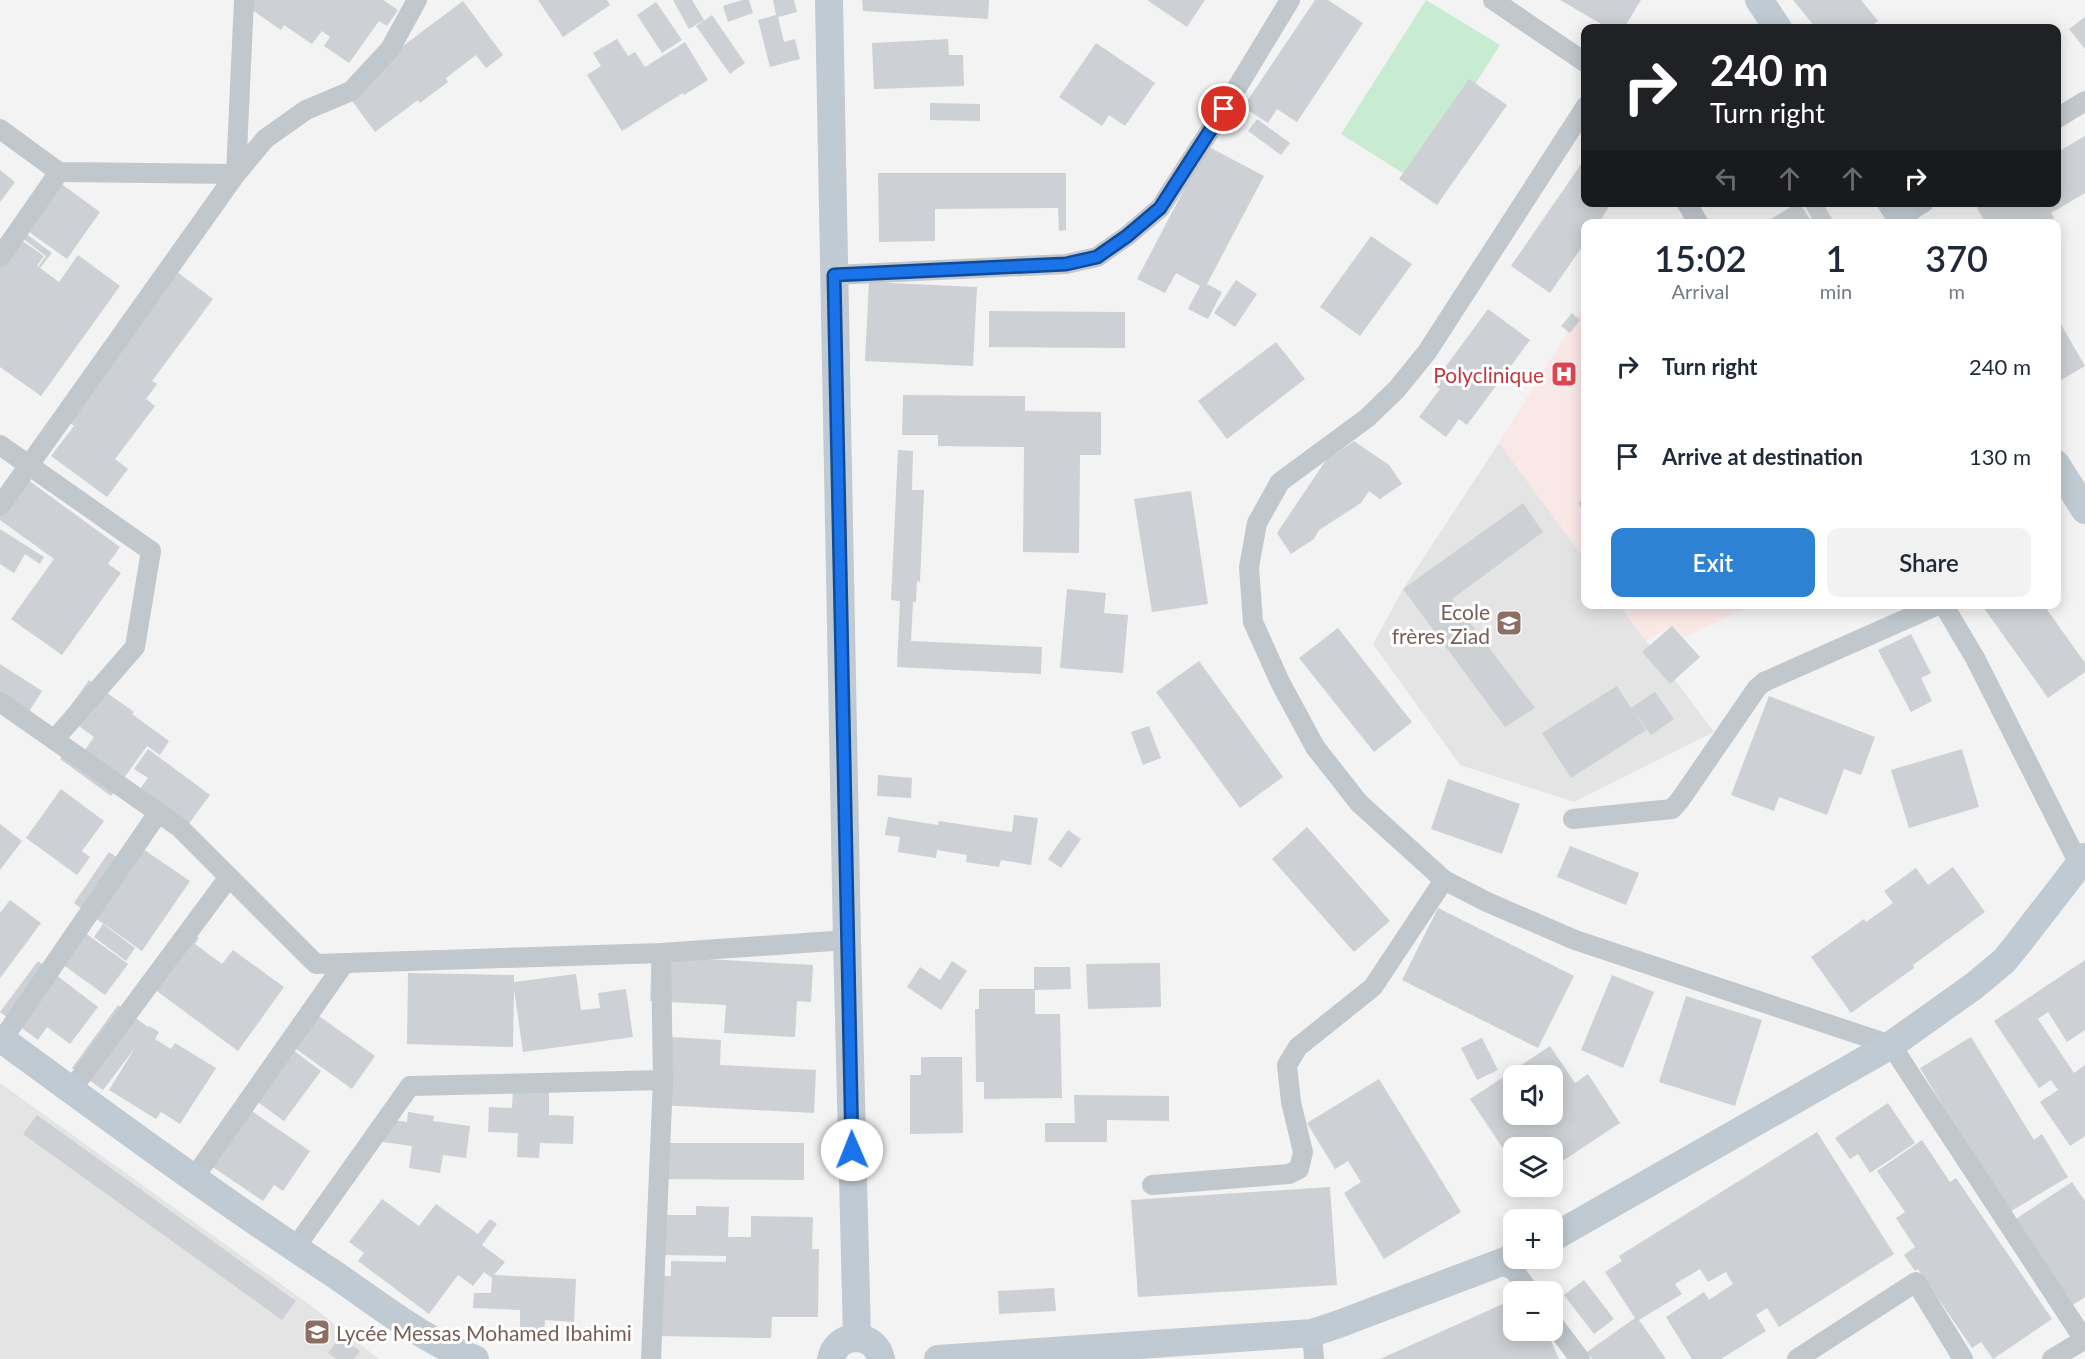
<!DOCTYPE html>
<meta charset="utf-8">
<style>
body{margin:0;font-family:Lato,sans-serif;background:#f2f2f3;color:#1f2937;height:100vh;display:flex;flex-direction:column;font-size:22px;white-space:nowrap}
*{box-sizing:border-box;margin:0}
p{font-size:20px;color:#747a83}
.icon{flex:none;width:33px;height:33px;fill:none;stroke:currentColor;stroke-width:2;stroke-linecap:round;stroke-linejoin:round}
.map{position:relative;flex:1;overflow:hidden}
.details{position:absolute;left:1581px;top:219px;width:480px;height:390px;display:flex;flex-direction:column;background:#fff;border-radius:12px;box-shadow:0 3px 15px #0003}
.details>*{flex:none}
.top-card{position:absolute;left:1581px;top:24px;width:480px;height:183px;border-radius:12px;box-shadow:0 3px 15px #0003;background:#202124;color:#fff;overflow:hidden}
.buttons{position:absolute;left:1503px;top:1065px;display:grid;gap:12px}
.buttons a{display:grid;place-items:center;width:60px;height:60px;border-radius:12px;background:#fff;box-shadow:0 3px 15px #0003;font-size:30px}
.pin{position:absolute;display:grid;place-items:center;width:51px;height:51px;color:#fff;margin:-26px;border:3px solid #fff;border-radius:50%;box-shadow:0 2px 6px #0007}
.me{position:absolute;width:66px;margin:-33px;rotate:359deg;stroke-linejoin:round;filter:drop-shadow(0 0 4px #0008)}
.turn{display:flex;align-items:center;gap:21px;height:126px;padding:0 30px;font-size:27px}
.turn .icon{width:78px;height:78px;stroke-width:2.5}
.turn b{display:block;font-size:42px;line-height:51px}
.lanes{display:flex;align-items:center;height:57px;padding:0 30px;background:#0003;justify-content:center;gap:30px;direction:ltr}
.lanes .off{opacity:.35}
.eta{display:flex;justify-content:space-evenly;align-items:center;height:102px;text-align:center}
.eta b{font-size:36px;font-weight:600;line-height:42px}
.cta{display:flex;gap:12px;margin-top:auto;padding:12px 30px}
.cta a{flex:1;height:69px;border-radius:12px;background:#2d82d4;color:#fff;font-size:24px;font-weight:600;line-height:69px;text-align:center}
.cta a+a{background:#f2f2f3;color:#1f2937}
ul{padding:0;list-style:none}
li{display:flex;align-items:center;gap:18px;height:90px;padding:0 30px}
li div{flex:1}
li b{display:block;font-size:22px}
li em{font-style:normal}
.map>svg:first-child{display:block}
.education{fill:#e5e4e4}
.medical{fill:#fae8e7}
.green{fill:#c7ecd2}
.building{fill:#cdd0d4;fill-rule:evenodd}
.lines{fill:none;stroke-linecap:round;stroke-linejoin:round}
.street{stroke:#c0c7cd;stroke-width:20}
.secondary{stroke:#c0cad2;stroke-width:28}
.route-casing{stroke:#114b97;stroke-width:15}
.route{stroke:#1a73e8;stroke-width:10}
.labels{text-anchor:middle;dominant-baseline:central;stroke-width:6;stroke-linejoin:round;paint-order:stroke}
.health-label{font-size:21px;fill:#be3a42;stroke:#fff;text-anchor:end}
.education-label{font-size:21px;fill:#785e54;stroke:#fff;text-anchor:end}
</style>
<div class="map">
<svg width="2085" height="1359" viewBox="0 0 2085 1359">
<rect width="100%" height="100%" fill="#f4f3f3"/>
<g class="education">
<path d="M1499 443 1585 559 1586 604 1619 605 1714 732 1574 802 1460 765 1373 644 1403 589Z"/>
<path d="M0 1083 310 1305 379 1359H0Z"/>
</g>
<g class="medical">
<path d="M1585 304V559L1499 443Z"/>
<path d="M1619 605H1753L1679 640 1667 628 1646 641Z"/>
</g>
<path class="green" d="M1426 0 1500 45 1414 180 1341 134Z"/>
<g class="building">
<path d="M246 0H383L398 10 387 26 379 21 349 63 324 46 330 37 322 31 312 44 284 25 281 30 245 5Z"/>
<path d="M538 0H607L610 5 563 37Z"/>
<path d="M673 0H692L704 20 689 29Z"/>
<path d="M742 0H749L753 13 728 22 723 6Z"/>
<path d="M773 0H794L797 12 778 17 784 42 795 39 800 59 770 67 758 20 776 15Z"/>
<path d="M862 0H989L988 19 863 11Z"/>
<path d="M1147 0H1205L1187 27Z"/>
<path d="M1315 0H1328L1363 23 1297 122 1277 109 1268 123 1243 107Z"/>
<path d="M1560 0H1641L1624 28H1608Z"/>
<path d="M1793 0H1861L1878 21 1869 28H1816Z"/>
<path d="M463 1 503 55 486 68 476 55 446 78 448 82 420 103 418 100 375 132 344 90Z"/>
<path d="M656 2 682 40 662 53 637 15Z"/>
<path d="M712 15 745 63 730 74 696 26Z"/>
<path d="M2085 17V49L2069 29Z"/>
<path d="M617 39 628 56 635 52 645 67 685 42 708 80 684 95 683 93 622 131 587 75 601 66 593 53Z"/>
<path d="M948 39 949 55H963L964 86 874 89 872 43Z"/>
<path d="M1096 43 1155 83 1125 126 1109 115 1102 126 1059 97Z"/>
<path d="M1469 79 1507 105 1437 205 1399 179Z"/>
<path d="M930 103 980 104V121L930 120Z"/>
<path d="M1257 119 1290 143 1281 155 1248 131Z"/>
<path d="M2085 136V193L2051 213 2054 218 2044 224H1986L1974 202H2056V153Z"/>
<path d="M1207 146 1264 176 1207 284 1222 292 1208 319 1188 309 1200 286 1176 273 1165 293 1137 279Z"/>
<path d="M1586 157V202H1612L1598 224H1586V241L1550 293 1511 266Z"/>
<path d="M0 170 15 182 0 202Z"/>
<path d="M878 173H1066V230L1059 231 1058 208 935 209V241L879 242Z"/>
<path d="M49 175 100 212 67 259 15 222Z"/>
<path d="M1799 202 1813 224H1763Z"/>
<path d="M1803 202H1822L1835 224H1815Z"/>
<path d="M13 224 52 253 40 268 59 282 78 255 120 286 41 396 0 367V239L7 230 44 256 37 266 38 267 46 256 10 229Z"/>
<path d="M1371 236 1412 264 1360 336 1320 307Z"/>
<path d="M172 268 213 299 152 381 157 384 146 399 155 406 115 459 128 469 107 497 51 456 74 426 60 415Z"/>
<path d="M1236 280 1257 294 1235 327 1214 313Z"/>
<path d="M869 282 977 287 973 366 865 361Z"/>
<path d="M1488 309 1530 340 1467 425 1459 419 1446 437 1419 417 1440 389 1433 384Z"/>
<path d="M989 311 1125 312V348L989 347Z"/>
<path d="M1572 313 1580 320 1570 333 1561 326Z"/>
<path d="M2056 316 2085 366 2056 383Z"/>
<path d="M1276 342 1305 379 1227 439 1198 401Z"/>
<path d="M903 395 1025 396V411L1101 412V455H1080L1079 553 1023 552 1024 447 938 446V435H902Z"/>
<path d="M1354 441 1389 465 1402 484 1380 499 1369 491 1361 503 1319 530 1314 539 1291 554 1277 533 1326 460Z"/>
<path d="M898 450 913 451 912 490H924L920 582 917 581 916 602H913L911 641 1042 647 1041 674 897 667 900 601 891 600Z"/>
<path d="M17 472 120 547 108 564 121 573 62 655 11 619 54 559 0 520V496Z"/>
<path d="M1191 491 1208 604 1152 612 1134 499Z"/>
<path d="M1586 498V515L1578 503Z"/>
<path d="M1523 503 1543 532 1452 599 1535 708 1505 727 1403 589Z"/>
<path d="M0 529 44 557 40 564 25 554 14 573 0 564Z"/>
<path d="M1067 589 1106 593 1104 613 1128 615 1123 673 1060 668Z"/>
<path d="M1981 604H2043L2085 663V672L2048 698Z"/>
<path d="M1672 626 1700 657 1670 684 1642 652Z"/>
<path d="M1338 628 1412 722 1374 752 1299 658Z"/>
<path d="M1911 634 1931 673 1921 678 1932 701 1911 712 1878 650Z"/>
<path d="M1199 661 1283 777 1240 808 1156 692Z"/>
<path d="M0 664 42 691 23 721 0 707Z"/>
<path d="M89 680 134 712 132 714 169 741 160 755 147 746 111 796 60 759 68 749 80 757 94 737 64 715Z"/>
<path d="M1617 686 1631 708 1655 692 1674 719 1651 735 1635 713 1646 730 1571 778 1542 733Z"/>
<path d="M1769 696 1875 737 1861 775 1844 769 1827 815 1779 797 1774 811 1731 795Z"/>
<path d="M1149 726 1161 758 1143 765 1131 732Z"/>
<path d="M148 749 210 795 179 837 131 801 148 778 134 769Z"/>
<path d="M1962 749 1979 807 1909 828 1891 770Z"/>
<path d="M878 775 912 778 911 798 877 796Z"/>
<path d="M1448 779 1520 804 1502 854 1431 829Z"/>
<path d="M61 789 104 821 82 851 90 857 77 875 26 838Z"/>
<path d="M1014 815 1038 818 1031 865 1001 860 999 867 966 862 967 855 937 850 936 858 898 852 900 837 885 835 888 817 938 825 939 821 1012 832Z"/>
<path d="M0 824 22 841 0 870Z"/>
<path d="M1307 827 1390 921 1354 952 1272 859Z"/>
<path d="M1068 830 1081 839 1061 868 1048 859Z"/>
<path d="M1570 846 1639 873 1626 905 1557 877Z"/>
<path d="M140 847 190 881 142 951 74 903 109 852 128 865Z"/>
<path d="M1953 867 1985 912 1913 965 1914 968 1851 1013 1811 957 1864 919 1866 922 1893 903 1884 891 1916 868 1928 885Z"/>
<path d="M10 900 41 923 0 978V913Z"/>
<path d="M1438 908 1574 976 1538 1048 1402 980Z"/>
<path d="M103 924 135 948 126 961 94 937Z"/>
<path d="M183 926 199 938 195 944 222 964 233 950 284 987 238 1051 142 980Z"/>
<path d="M81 930 128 964 105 995 62 964Z"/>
<path d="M652 956 813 965 811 1002 797 1001 795 1037 724 1033 726 1005 650 1001Z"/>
<path d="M2085 960V1030L2067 1042 2048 1012 2038 1019 2074 1073 2085 1065V1136L2070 1146 2040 1102 2058 1090 2051 1080 2039 1088 1994 1021Z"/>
<path d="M38 961 98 1007 70 1044 47 1027 38 1040 0 1012Z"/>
<path d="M952 961 967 971 941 1010 907 987 920 967 940 980Z"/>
<path d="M1160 963 1161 1007 1088 1009 1086 964Z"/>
<path d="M1034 967H1070L1071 989 1035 990V1014H1060L1062 1098 984 1099V1082H976L975 1009H979V989H1034Z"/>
<path d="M408 973 514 975V982L576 974 581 1010 600 1008 598 993 626 989 633 1037 523 1052 514 989 513 1047 407 1044Z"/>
<path d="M1612 975 1654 992 1623 1068 1581 1050Z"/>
<path d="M1686 996 1762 1020 1735 1106 1659 1082Z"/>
<path d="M118 1005 148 1027 149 1026 159 1032 155 1039 171 1049 175 1043 216 1068 180 1124 161 1112 156 1119 109 1090 135 1048 103 1090 72 1068Z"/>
<path d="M305 1006 375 1056 352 1089 282 1039Z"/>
<path d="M656 1036 721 1040 720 1065 816 1070 814 1113 660 1105Z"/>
<path d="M1971 1037 2034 1140 2042 1134 2068 1177 2008 1213 1920 1068Z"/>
<path d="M1482 1038 1498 1070 1477 1080 1461 1048Z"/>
<path d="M281 1041 321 1071 284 1121 244 1092Z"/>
<path d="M1550 1046 1575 1083 1588 1074 1620 1123 1552 1168V1148H1514V1165L1470 1099ZM1514 1076H1552V1114H1514Z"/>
<path d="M921 1057H962L963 1133 910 1134V1075H921Z"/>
<path d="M1379 1079 1461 1212 1384 1259 1344 1193 1361 1182 1348 1161 1335 1169 1307 1123Z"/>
<path d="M513 1089 549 1090V1115L574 1116 573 1144 540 1143 539 1158 517 1157 518 1133 488 1132 489 1107 512 1108Z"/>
<path d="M1074 1095 1169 1096V1121L1107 1120V1142H1045V1123H1075Z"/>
<path d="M1888 1103 1915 1143 1870 1173 1858 1154 1850 1159 1835 1138Z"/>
<path d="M252 1111 310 1151 283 1191 274 1185 263 1201 205 1162 231 1120 241 1128Z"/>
<path d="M408 1112 434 1116 433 1121 470 1126 466 1158 443 1155 440 1173 409 1168 412 1146 383 1142 386 1119 407 1122Z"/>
<path d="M37 1115 296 1301 282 1320 23 1134Z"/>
<path d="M1817 1132 1894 1254 1779 1327 1767 1308 1756 1315 1766 1331 1721 1359H1692L1666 1317 1704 1292 1709 1300 1733 1284 1726 1272 1708 1282 1700 1269 1675 1284 1682 1294 1639 1320 1666 1359H1592L1587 1352 1635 1318 1605 1272 1622 1261 1619 1256Z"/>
<path d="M1922 1140 1950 1182 1956 1178 2052 1319 1993 1359 1981 1342 1972 1348 1918 1269 1915 1271 1904 1255 1915 1247 1896 1218 1905 1212 1877 1171Z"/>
<path d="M655 1143H804V1180L656 1179Z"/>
<path d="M2072 1182 2085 1201V1297L2071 1306 2014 1220Z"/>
<path d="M1330 1187 1337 1285 1138 1297 1131 1200Z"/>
<path d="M382 1199 419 1226 436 1204 478 1234 490 1219 497 1224 482 1245 505 1262 494 1275 576 1279 574 1322 545 1320 544 1335 520 1333V1310L473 1308 474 1293H491L492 1278 484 1272 473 1286 458 1275 429 1314 358 1261 364 1253 349 1242Z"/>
<path d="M696 1206 729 1207 728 1237H751V1216L813 1217 812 1249H819L818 1317H772L771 1338 658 1336 659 1276H671V1261L726 1262V1256L657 1255 658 1215H696Z"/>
<path d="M1584 1280 1614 1319 1594 1334 1564 1295Z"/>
<path d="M1054 1288 1056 1311 999 1314 998 1291Z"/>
<path d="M1514 1299V1330H1546L1559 1359H1380Z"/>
<path d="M340 1337 360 1351 354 1359H337L328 1353Z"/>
</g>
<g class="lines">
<g class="street">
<path d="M1493 0 1586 63"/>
<path d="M1586 106 1427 352 1397 389 1367 418 1280 482 1257 523 1249 567 1253 622 1280 682 1315 747 1359 803 1444 880 1487 902 1575 940 1891 1045 2085 1341"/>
<path d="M2056 119 2085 101"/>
<path d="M0 129 59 172 236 174 244 0"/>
<path d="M1686 202 1699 224"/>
<path d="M1901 217 1924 202"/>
<path d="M0 257 59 172"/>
<path d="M834 275 1066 264 1097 257 1127 236 1160 208 1224 109 1290 0"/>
<path d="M0 445 151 551 135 647 54 740"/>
<path d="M0 506 236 174 265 139 306 110 351 91 390 49 417 0"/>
<path d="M1943 604 1975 658 2079 864"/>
<path d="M0 702 179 827 316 964 661 953 847 940"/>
<path d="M1573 819 1672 809 1680 800 1757 688 1764 682 1940 604"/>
<path d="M2 1040 158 813"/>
<path d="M71 1090 229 877"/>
<path d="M193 1179 344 964"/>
<path d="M1152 1185 1289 1174 1299 1169 1303 1152 1291 1102 1287 1065 1298 1047 1373 987 1444 880"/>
<path d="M295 1248 410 1086 663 1080"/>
<path d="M1509 1264 1530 1292"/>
<path d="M1552 1322 1580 1359"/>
<path d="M1312 1333 1314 1359"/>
<path d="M651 1359 663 1080 661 953"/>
<path d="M1797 1359 1916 1282 1963 1359"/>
<path d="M2052 1359 2085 1339"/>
</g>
<g class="secondary">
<path d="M829 0 847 940 857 1337"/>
<path d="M1759 0 1778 28"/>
<path d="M1891 202 1905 224"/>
<path d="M2056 464 2085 510"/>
<path d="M0 1038C109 1118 218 1198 331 1272 376 1302 424 1342 475 1359"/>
<path d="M1552 1238 1891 1045 1974 986 2004 961 2017 945 2085 857"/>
<path d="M831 1359C837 1331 875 1331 881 1359"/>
<path d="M938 1359 1312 1333 1339 1324 1510 1259 1509 1264 1518 1258"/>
</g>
</g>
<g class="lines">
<g class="route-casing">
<path id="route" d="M852 1150 834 275 1066 264 1097 257 1127 236 1160 208 1224 109"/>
</g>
<use href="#route" class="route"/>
</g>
<defs>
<g id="hospital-square" transform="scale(1.35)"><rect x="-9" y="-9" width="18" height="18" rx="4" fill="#e0444e" stroke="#fff"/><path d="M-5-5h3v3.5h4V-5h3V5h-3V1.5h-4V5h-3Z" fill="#fff"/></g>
<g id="school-square" transform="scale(1.35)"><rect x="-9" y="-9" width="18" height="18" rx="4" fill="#8d6e63" stroke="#fff"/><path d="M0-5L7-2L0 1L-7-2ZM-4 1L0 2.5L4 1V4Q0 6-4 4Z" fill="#fff"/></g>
</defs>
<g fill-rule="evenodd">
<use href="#hospital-square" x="1564" y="374"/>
<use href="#school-square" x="1509" y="623"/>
<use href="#school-square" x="317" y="1332"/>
</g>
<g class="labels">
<g class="health-label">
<text x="1544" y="374">Polyclinique</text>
</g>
<g class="education-label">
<text x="1490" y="611">Ecole<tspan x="1490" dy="24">frères Ziad</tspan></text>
<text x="336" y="1332" text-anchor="start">Lycée Messas Mohamed Ibahimi</text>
</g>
</g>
</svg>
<div class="buttons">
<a><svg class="icon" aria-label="sound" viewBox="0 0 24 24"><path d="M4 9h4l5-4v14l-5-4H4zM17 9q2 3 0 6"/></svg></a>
<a><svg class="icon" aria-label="layers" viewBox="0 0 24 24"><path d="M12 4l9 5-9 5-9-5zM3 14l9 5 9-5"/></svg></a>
<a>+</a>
<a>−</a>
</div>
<div class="pin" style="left:1224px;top:109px;background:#d93025"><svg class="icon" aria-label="arrive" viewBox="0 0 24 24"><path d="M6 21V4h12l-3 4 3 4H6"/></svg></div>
<svg class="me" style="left:852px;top:1150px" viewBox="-20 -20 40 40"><circle r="19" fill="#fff"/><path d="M0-13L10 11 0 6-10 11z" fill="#1a73e8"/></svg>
<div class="top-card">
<div class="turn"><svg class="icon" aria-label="right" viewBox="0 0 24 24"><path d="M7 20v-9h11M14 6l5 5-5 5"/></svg><div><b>240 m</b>Turn right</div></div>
<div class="lanes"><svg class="icon off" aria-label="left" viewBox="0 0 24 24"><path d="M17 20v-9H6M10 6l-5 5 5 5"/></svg><svg class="icon off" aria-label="ahead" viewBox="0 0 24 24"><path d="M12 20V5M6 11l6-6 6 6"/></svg><svg class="icon off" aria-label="ahead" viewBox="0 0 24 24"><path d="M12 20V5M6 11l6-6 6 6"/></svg><svg class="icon" aria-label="right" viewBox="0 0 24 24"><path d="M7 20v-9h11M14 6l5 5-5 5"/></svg></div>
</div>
<section class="details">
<div class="eta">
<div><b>15:02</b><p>Arrival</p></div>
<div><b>1</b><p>min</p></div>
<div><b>370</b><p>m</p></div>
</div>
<ul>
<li><svg class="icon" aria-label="right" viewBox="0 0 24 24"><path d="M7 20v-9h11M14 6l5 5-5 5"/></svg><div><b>Turn right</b></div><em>240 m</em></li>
<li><svg class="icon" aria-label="arrive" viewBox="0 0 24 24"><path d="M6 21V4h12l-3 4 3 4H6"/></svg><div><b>Arrive at destination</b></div><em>130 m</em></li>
</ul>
<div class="cta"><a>Exit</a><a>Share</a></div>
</section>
</div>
